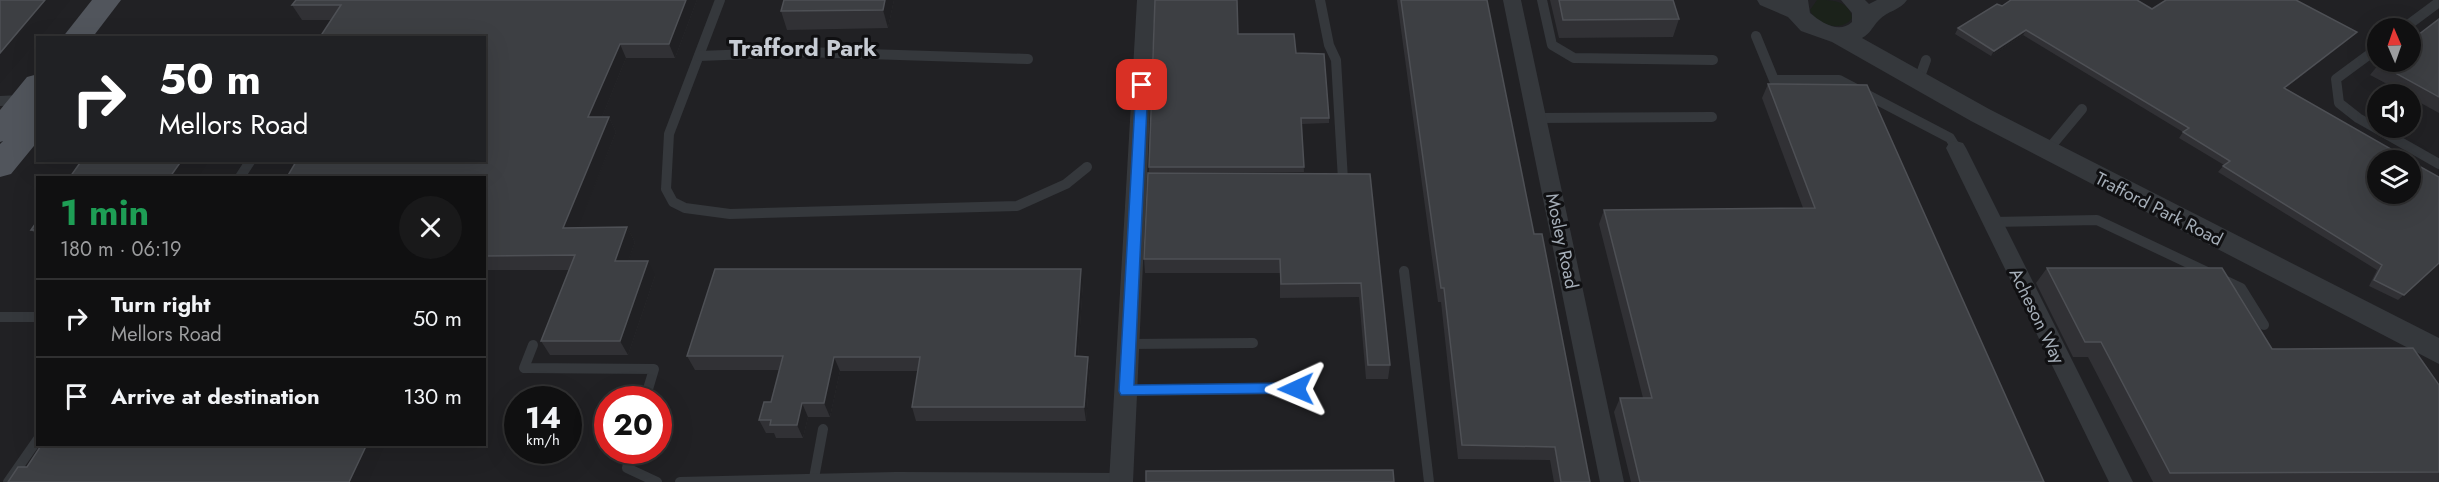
<!DOCTYPE html>
<meta charset="utf-8">
<style>
body{margin:0;font-family:Jost,sans-serif;background:#19191a;color:#f1f3f6;height:100vh;display:flex;flex-direction:column;font-size:22px;white-space:nowrap}
*{box-sizing:border-box;margin:0}
p{font-size:20px;color:#9c9d9f}
.icon{flex:none;width:33px;height:33px;fill:none;stroke:currentColor;stroke-width:2;stroke-linecap:round;stroke-linejoin:round}
.map{position:relative;flex:1;overflow:hidden}
.drawer{position:absolute;left:36px;top:176px;width:450px;height:270px;display:flex;flex-direction:column;background:#101011;border-radius:0px;box-shadow:0 6px 24px #0002,0 0 0 2px #303031}
.drawer>*{flex:none}
.top-card{position:absolute;left:36px;top:36px;width:450px;height:126px;border-radius:0px;box-shadow:0 6px 24px #0002,0 0 0 2px #303031;background:#202124;color:#fff;overflow:hidden}
.needle{width:39px;rotate:358deg}
.tools{position:absolute;left:2367px;top:18px;display:grid;gap:12px}
.tools a{display:grid;place-items:center;width:54px;height:54px;border-radius:50%;background:#101011;box-shadow:0 6px 24px #0002,0 0 0 2px #303031;font-size:30px}
.speed{position:absolute;left:504px;top:386px;display:flex;gap:12px;font-size:30px;font-weight:700;text-align:center}
.speed>*{display:grid;place-content:center;width:78px;height:78px;border-radius:50%;background:#101011;box-shadow:0 6px 24px #0002,0 0 0 2px #303031;line-height:1}
.speed small{font-size:15px;font-weight:400}
.speed .limit{border:9px solid #d22;background:#fff;color:#111}
.pin{position:absolute;display:grid;place-items:center;width:51px;height:51px;color:#fff;margin:-26px;border-radius:12px;box-shadow:0 3px 9px #0006}
.me{position:absolute;width:66px;margin:-33px;rotate:269deg;stroke-linejoin:round;filter:drop-shadow(0 0 4px #0008)}
.turn{display:flex;align-items:center;gap:21px;height:126px;padding:0 24px;font-size:27px}
.turn .icon{width:78px;height:78px;stroke-width:2.5}
.turn b{display:block;font-size:42px;line-height:51px}
.round{display:grid;place-items:center;flex:none;width:63px;height:63px;border-radius:32px;background:#19191a}
.headline{display:flex;align-items:center;justify-content:space-between;height:102px;padding:0 24px}
h1{font-size:36px;font-weight:700;line-height:45px;color:#1e9e55}
ul{padding:0;list-style:none}
li{display:flex;align-items:center;gap:18px;height:78px;padding:0 24px;border-top:2px solid #303031}
li div{flex:1}
li b{display:block;font-size:22px}
li em{font-style:normal}
.map>svg:first-child{display:block}
.built{fill:#212124;fill-rule:evenodd}
.green{fill:#1b221a}
.lines{fill:none;stroke-linecap:round;stroke-linejoin:round}
.service{stroke:#35383c;stroke-width:10}
.minor{fill:#35383c;fill-rule:evenodd}
.tertiary{fill:#35383c;fill-rule:evenodd}
.primary{fill:#51555c;fill-rule:evenodd}
.wall{fill:#313135}
.shaded-wall{fill:#202023}
.building{fill:#3d3f43;stroke:#4e5055;stroke-width:1.5}
.route{fill:#1a73e8;stroke:#114b97;stroke-width:1.5}
.labels{text-anchor:middle;dominant-baseline:central;stroke-width:6;stroke-linejoin:round;paint-order:stroke}
.street-label{font-size:18px;fill:#a5aeb8;stroke:#101012}
.district-label{font-size:24px;font-weight:bold;fill:#c7ccd4;stroke:#101012}
</style>
<div class="map">
<svg width="2439" height="482" viewBox="0 0 2439 482">
<rect width="100%" height="100%" fill="#151517"/>
<path class="built" d="M0 0H2439V482H0ZM2378 28H2410V62H2378ZM38 38H484V160H38ZM2378 94H2410V128H2378ZM2378 160H2410V194H2378ZM38 177H484V444H38ZM518 399H568V450H518ZM608 399H658V450H608Z"/>
<path class="green" d="M1817 0C1831 0 1849 0 1852 18 1842 33 1816 25 1810 10Z"/>
<g class="lines">
<g class="service">
<path d="M720 0 669 134 666 189 673 202 685 208 730 214 1017 206 1066 184 1087 167"/>
<path d="M1320 0 1329 45 1336 60 1343 180H1337"/>
<path d="M1542 0 1552 45 1574 58 1713 60"/>
<path d="M2404 28 2439 2"/>
<path d="M1756 36 1774 80H1839L1950 138 1956 148"/>
<path d="M2378 48 2336 79 2339 103 2358 118 2439 164"/>
<path d="M699 56 804 52 1028 59"/>
<path d="M1918 82 1926 60"/>
<path d="M0 101 21 100"/>
<path d="M1536 118 1712 117"/>
<path d="M2047 151 2082 109"/>
<path d="M240 177 251 160"/>
<path d="M1991 222 2097 220 2241 288 2264 325"/>
<path d="M1404 271 1429 482"/>
<path d="M0 317H38"/>
<path d="M1129 344 1253 343"/>
<path d="M533 345 524 368 654 369 645 399"/>
<path d="M1126 391 1296 389"/>
<path d="M631 450 627 468 657 482"/>
<path d="M814 478 823 429"/>
<path d="M8 482 38 439"/>
<path d="M680 482 896 477 1121 478"/>
</g>
<g class="minor">
<path d="M1137 0H1155L1133 482H1109Z"/>
<path d="M1503 0H1521L1624 482H1600Z"/>
<path d="M1956 141 1963 143 1966 148 2133 482H2109L1946 148 1949 143Z"/>
</g>
<path class="tertiary" d="M1757 0H1808L1810 13C1822 23 1839 34 1852 22V13L1841 0H1865L1869 4 1877 0H1907C1901 10 1887 11 1879 20 1873 26 1870 34 1862 38L1989 109 2439 338V364L1971 121 1832 42 1801 31 1788 17 1760 5Z"/>
<g class="primary">
<path d="M92 0H121L92 38H62Z"/>
<path d="M38 74V105L34 109 38 108V141L11 174 0 177V144L3 141 0 142V110L27 77Z"/>
</g>
</g>
<g class="wall">
<path d="M296 0H697L675 58H626L602 117H609L616 132 577 228 627 227 635 242 628 261 655 276 628 355H550L541 341 569 270H484V38L331 20H302L292 5Z"/>
<path d="M894 0 888 28 787 30 781 11Z"/>
<path d="M1397 0H1487L1534 234 1590 482H1554L1550 460 1458 459 1441 302H1438Z"/>
<path d="M1550 0H1673L1679 19 1673 37 1559 38Z"/>
<path d="M2002 6 2152 9 2352 37 2285 89 2439 263 2398 300 2369 286 2377 270 2218 172 2224 165 2179 138 2183 132 2023 35 1991 56 1955 34 1958 28Z"/>
<path d="M2439 19V113L2410 97V94H2406L2370 75 2379 64Z"/>
<path d="M1238 34 1296 53 1329 118V123L1302 124 1304 172H1149V167Z"/>
<path d="M1768 84 2044 482H1631L1614 412 1620 398H1643L1599 224 1604 210 1803 208 1762 98Z"/>
<path d="M1370 174 1390 365 1388 379H1366L1359 297 1280 298V273H1145L1144 259Z"/>
<path d="M38 220V236L31 230Z"/>
<path d="M2047 268 2272 349 2439 385V482H2153L2088 357H2073L2036 283Z"/>
<path d="M1083 283 1078 356 1088 357 1090 371 1086 421H916L912 407 918 371H840L830 417H808L803 438H776L774 433H766L759 420 771 402 779 370H695L687 356Z"/>
</g>
<g class="shaded-wall">
<path d="M45 0H70L39 38H38V39L0 83V53Z"/>
<path d="M686 0H697L675 58 669 44Z"/>
<path d="M885 0H894L888 28 883 10Z"/>
<path d="M2026 30 2023 35 1991 56 1994 51Z"/>
<path d="M2357 32 2352 37 2279 94 2284 88Z"/>
<path d="M620 44 626 58 596 132 588 117Z"/>
<path d="M609 117 616 132 572 242 563 228Z"/>
<path d="M182 160H209L198 177H170Z"/>
<path d="M627 227 635 242 623 276 615 261Z"/>
<path d="M648 261 655 276 628 355 620 341Z"/>
<path d="M1081 269 1083 283 1077 370 1075 356Z"/>
<path d="M834 357 840 371 830 417 824 403Z"/>
<path d="M1088 357 1090 371 1086 421 1084 407Z"/>
<path d="M802 403 808 417 803 438 797 425Z"/>
<path d="M367 444H385L368 482H349Z"/>
</g>
<g class="building">
<path d="M0 0H45L0 53Z"/>
<path d="M296 0H686L669 44H620L588 117H609L563 228 627 227 615 261H648L620 341H541L575 255 484 256V177H287L297 160H484V38L320 37 341 5H292Z"/>
<path d="M784 0H885L883 10 781 11Z"/>
<path d="M1155 0H1237L1238 34H1294L1296 53 1324 54 1329 118H1301L1304 167H1149Z"/>
<path d="M1401 0H1487L1534 234H1542L1590 482H1561L1555 447 1462 445 1444 288H1441Z"/>
<path d="M1559 0H1673L1679 19 1563 20Z"/>
<path d="M2011 0H2137L2152 9 2166 0H2296L2357 32 2284 88 2410 160H2378V194H2410V161L2439 177V263L2404 295 2374 280 2382 265 2223 166 2230 161 2183 132 2189 128 2026 30 1994 51 1958 28 1997 4 2002 6Z"/>
<path d="M2439 19V97L2379 64 2383 62H2410V41Z"/>
<path d="M1768 84 1867 85 2044 482H1640L1620 398H1652L1604 210 1815 208Z"/>
<path d="M82 160H182L170 177H70Z"/>
<path d="M1148 173 1370 174 1390 365H1368L1361 283 1281 284 1280 259H1144Z"/>
<path d="M38 220V230H31Z"/>
<path d="M2047 268H2222L2272 349 2413 348 2439 385V472L2170 473 2101 342H2085Z"/>
<path d="M715 269H1081L1075 356 1088 357 1084 407H912L920 357H834L824 403H802L797 425H770L771 420H759L764 402H771L783 356H687Z"/>
<path d="M42 444H367L349 482H8L18 467H27Z"/>
<path d="M1393 470 1394 482H1146V471Z"/>
</g>
<path class="route" d="M1142 81 1148 85 1134 385 1296 383 1302 385 1304 389 1302 393 1121 395 1119 391 1136 85Z"/>
<g class="labels">
<g class="street-label">
<text transform="translate(2159 209) rotate(27)">Trafford Park Road</text>
<text transform="translate(1562 241) rotate(78)">Mosley Road</text>
<text transform="translate(2037 316) rotate(64)">Acheson Way</text>
</g>
<g class="district-label">
<text x="803" y="47">Trafford Park</text>
</g>
</g>
</svg>
<div class="tools">
<a><svg class="needle" viewBox="-14 -14 28 28"><path d="M0-13l5 13h-10z" fill="#e53935"/><path d="M0 13l5-13h-10z" fill="#9c9d9f"/></svg></a>
<a><svg class="icon" aria-label="sound" viewBox="0 0 24 24"><path d="M4 9h4l5-4v14l-5-4H4zM17 9q2 3 0 6"/></svg></a>
<a><svg class="icon" aria-label="layers" viewBox="0 0 24 24"><path d="M12 4l9 5-9 5-9-5zM3 14l9 5 9-5"/></svg></a>
</div>
<div class="speed"><div>14<small>km/h</small></div><div class="limit">20</div></div>
<div class="pin" style="left:1142px;top:85px;background:#d93025"><svg class="icon" aria-label="arrive" viewBox="0 0 24 24"><path d="M6 21V4h12l-3 4 3 4H6"/></svg></div>
<svg class="me" style="left:1296px;top:389px" viewBox="-20 -20 40 40"><path d="M0-17L14 15 0 8-14 15z" fill="#1a73e8" stroke="#fff" stroke-width="4"/></svg>
<div class="top-card">
<div class="turn"><svg class="icon" aria-label="right" viewBox="0 0 24 24"><path d="M7 20v-9h11M14 6l5 5-5 5"/></svg><div><b>50 m</b>Mellors Road</div></div>
</div>
<section class="drawer">
<div class="headline"><div><h1>1 min</h1><p>180 m · 06:19</p></div><a class="round"><svg class="icon" aria-label="close" viewBox="0 0 24 24"><path d="M6 6l12 12M18 6L6 18"/></svg></a></div>
<ul>
<li><svg class="icon" aria-label="right" viewBox="0 0 24 24"><path d="M7 20v-9h11M14 6l5 5-5 5"/></svg><div><b>Turn right</b><p>Mellors Road</p></div><em>50 m</em></li>
<li><svg class="icon" aria-label="arrive" viewBox="0 0 24 24"><path d="M6 21V4h12l-3 4 3 4H6"/></svg><div><b>Arrive at destination</b></div><em>130 m</em></li>
</ul>
</section>
</div>
